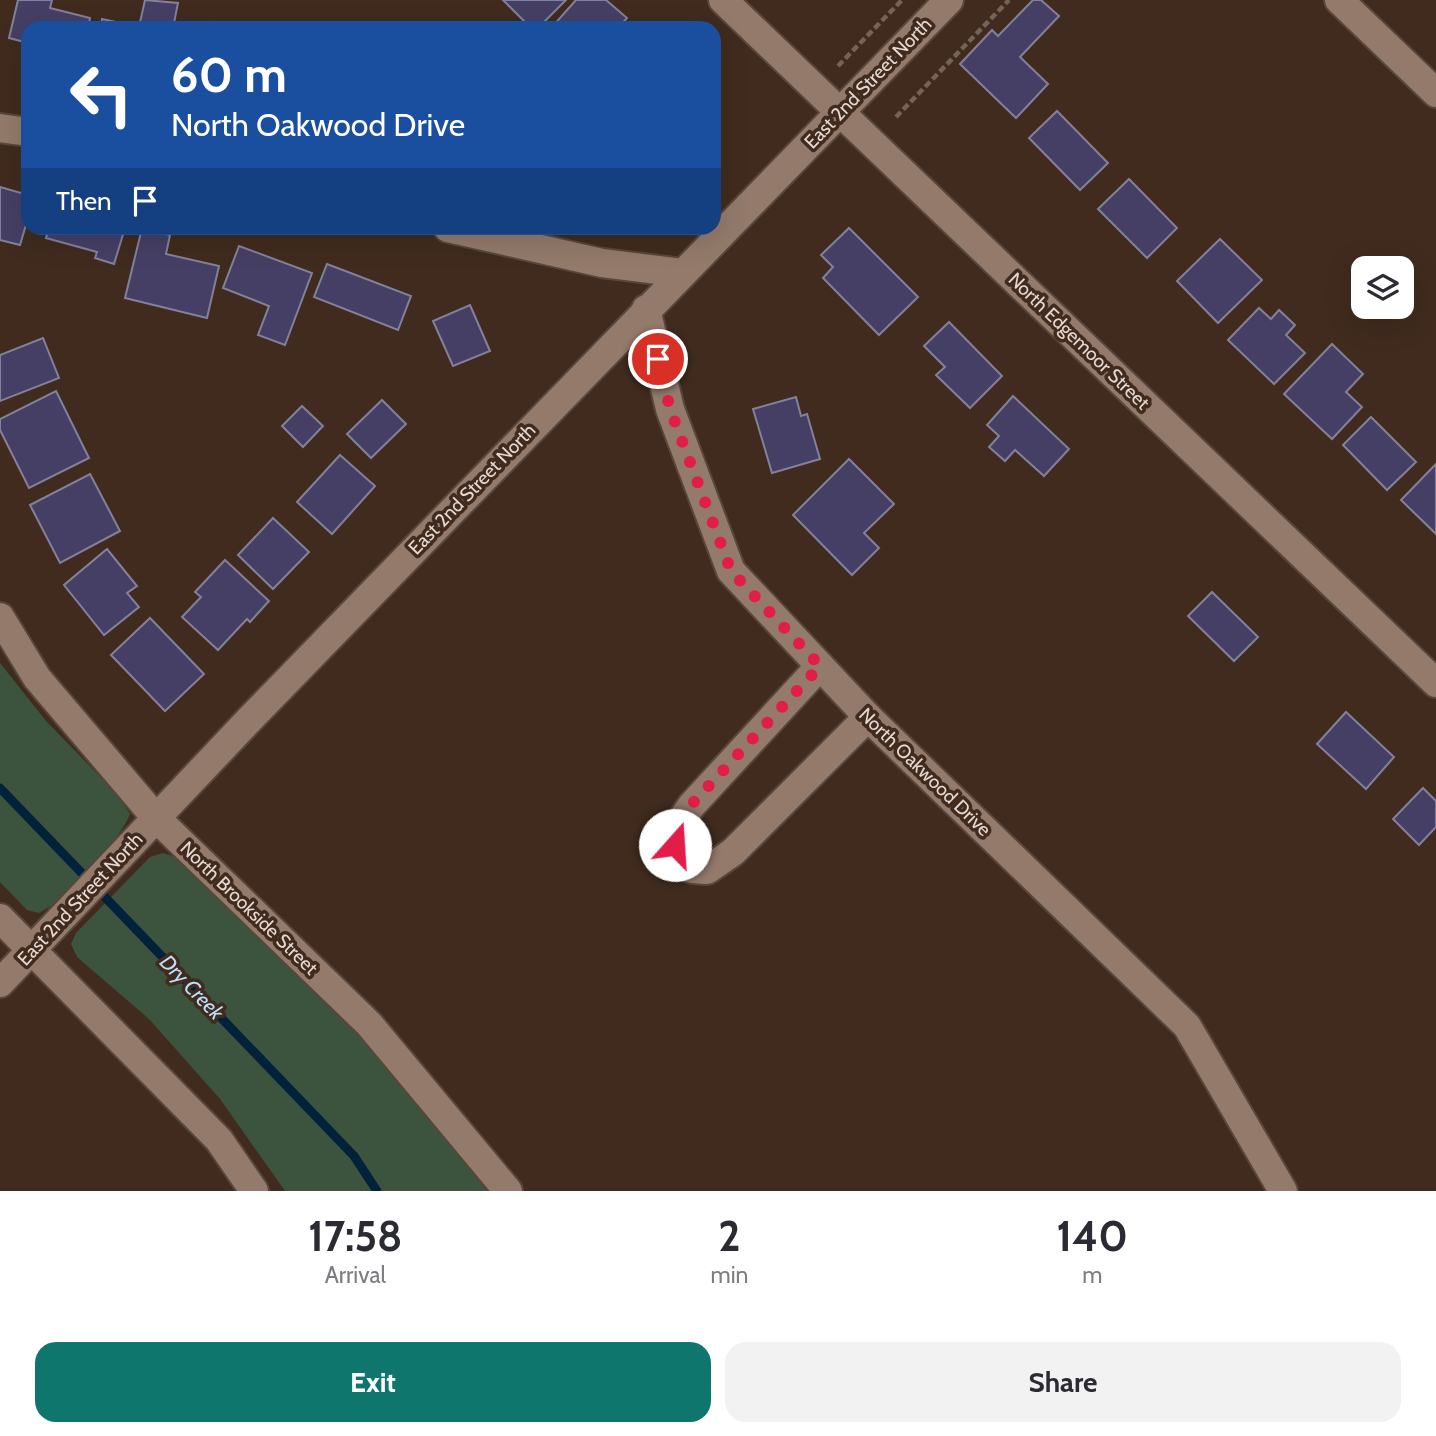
<!DOCTYPE html>
<style>
body{margin:0;font-family:Cabin,sans-serif;background:#f2f2f3;color:#2b2b33;height:100vh;display:flex;flex-direction:column;font-size:26px;white-space:nowrap}
*{box-sizing:border-box;margin:0}
p{font-size:23px;color:#7c7c81}
.icon{flex:none;width:38px;height:38px;fill:none;stroke:currentColor;stroke-width:2;stroke-linecap:round;stroke-linejoin:round}
.map{position:relative;height:1191px;overflow:hidden}
.drawer{display:flex;flex-direction:column;background:#fff;flex:1}
.drawer>*{flex:none}
.hud{position:absolute;left:21px;top:21px;width:700px;height:214px;border-radius:21px;box-shadow:0 7px 28px #0002;background:#1a4fa0;color:#fff;overflow:hidden}
.buttons{position:absolute;left:1351px;top:256px;display:grid;gap:14px}
.buttons a{display:grid;place-items:center;width:63px;height:63px;border-radius:14px;background:#fff;box-shadow:0 7px 28px #0002;font-size:35px}
.pin{position:absolute;display:grid;place-items:center;width:60px;height:60px;color:#fff;margin:-30px;border:4px solid #fff;border-radius:50%;box-shadow:0 2px 7px #0007}
.me{position:absolute;width:77px;margin:-38px;rotate:19deg;stroke-linejoin:round;filter:drop-shadow(0 0 5px #0008)}
.turn{display:flex;align-items:center;gap:24px;height:147px;padding:0 35px;font-size:32px}
.turn .icon{width:91px;height:91px;stroke-width:2.5}
.turn b{display:block;font-size:49px;line-height:60px}
.then{display:flex;align-items:center;height:66px;padding:0 35px;background:#0003;gap:14px;font-size:26px}
.eta{display:flex;justify-content:space-evenly;align-items:center;height:119px;text-align:center}
.eta b{font-size:42px;font-weight:700;line-height:49px}
.action{display:flex;gap:14px;margin-top:auto;padding:14px 35px}
.action a{flex:1;height:80px;border-radius:21px;background:#0f766e;color:#fff;font-size:28px;font-weight:700;line-height:80px;text-align:center}
.action a+a{background:#f2f2f3;color:#2b2b33}
.map>svg:first-child{display:block}
.green{fill:#3c543d}
.lines{fill:none;stroke-linecap:round;stroke-linejoin:round}
.stream{stroke:#00223b;stroke-width:9}
.building{fill:#453f65;stroke:#83819a;stroke-width:2}
.minor-casing{stroke:#58463c;stroke-width:32}
.path{stroke:#766358;stroke-width:4.5;stroke-dasharray:7 3.5;stroke-linecap:butt}
.minor{stroke:#937a6b;stroke-width:28}
.route{stroke:#e11d48;stroke-width:12;stroke-dasharray:0 21.6}
.labels{text-anchor:middle;dominant-baseline:central;stroke-width:7;stroke-linejoin:round;paint-order:stroke}
.street-label{font-size:19px;fill:#e7d9d1;stroke:#402b1e}
.water-label{font-size:21px;font-style:italic;fill:#bbdffd;stroke:#402b1e}
</style>
<div class="map">
<svg width="1436" height="1191" viewBox="0 0 1436 1191">
<rect width="100%" height="100%" fill="#402b1e"/>
<g class="green">
<path d="M0 663 46 721 117 794 130 814C118 845 75 881 51 906L39 913 27 910 0 882Z"/>
<path d="M163 853 176 857 195 871C297 973 408 1071 489 1191H285L220 1099 149 1019 77 957 71 944 76 933 150 857Z"/>
</g>
<g class="lines">
<path class="stream" d="M0 788 354 1156 377 1191"/>
</g>
<g class="building">
<path d="M18 0H52L50 8 90 18 88 28H28V43L9 38Z"/>
<path d="M145 0 178 3 173 28H101L102 19 139 27Z"/>
<path d="M503 0H566L538 28H531Z"/>
<path d="M576 0H606L627 18 618 28H551Z"/>
<path d="M1033 0H1041L1059 16 1020 57 1048 84 1016 118 960 64 992 30 998 36Z"/>
<path d="M216 22 235 28H215Z"/>
<path d="M1057 111 1108 163 1080 190 1029 138Z"/>
<path d="M1129 179 1177 228 1147 258 1098 209Z"/>
<path d="M0 187 28 195V218L20 245 0 240Z"/>
<path d="M49 228H125L114 264 95 258 97 252 46 238Z"/>
<path d="M142 228 170 235 166 254 219 266 207 318 125 298Z"/>
<path d="M849 228 918 297 879 335 823 278 833 267 821 255Z"/>
<path d="M1220 239 1262 280 1218 323 1177 281Z"/>
<path d="M239 246 312 273 285 345 258 335 269 306 223 288Z"/>
<path d="M327 264 411 296 398 330 314 297Z"/>
<path d="M470 305 490 351 453 366 433 321Z"/>
<path d="M1259 308 1271 319 1279 310 1295 325 1286 335 1305 353 1274 384 1228 340Z"/>
<path d="M949 322 1002 376 970 408 936 375 945 367 924 346Z"/>
<path d="M43 338 59 378 0 401V355Z"/>
<path d="M1332 344 1363 374 1346 392 1362 407 1332 439 1284 394Z"/>
<path d="M56 391 89 458 29 488 0 430V419Z"/>
<path d="M1013 396 1069 449 1044 476 1015 450 1005 461 989 447 999 436 987 425Z"/>
<path d="M796 397 801 416 807 414 820 459 772 473 753 409Z"/>
<path d="M382 400 406 424 371 458 347 434Z"/>
<path d="M302 406 323 426 303 447 282 426Z"/>
<path d="M1371 417 1416 462 1387 490 1343 445Z"/>
<path d="M340 455 375 486 332 534 297 502Z"/>
<path d="M849 459 894 504 864 533 879 548 852 575 793 515Z"/>
<path d="M1436 464V534L1401 500Z"/>
<path d="M90 474 120 531 60 563 30 505Z"/>
<path d="M273 518 309 552 273 589 238 555Z"/>
<path d="M107 549 137 586 127 593 139 607 104 635 64 585Z"/>
<path d="M225 560 269 601 250 622 247 619 218 650 182 617 201 597 195 592Z"/>
<path d="M1212 592 1258 637 1234 661 1188 616Z"/>
<path d="M150 618 204 674 165 711 111 655Z"/>
<path d="M1346 712 1394 757 1366 789 1317 744Z"/>
<path d="M1423 788 1436 801V827L1419 845 1393 819Z"/>
</g>
<g class="lines">
<g class="minor-casing">
<g id="minor">
<path d="M723 0 1436 683"/>
<path d="M1339 0 1436 93"/>
<path d="M0 128 28 132"/>
<path d="M448 228 602 263 682 273"/>
<path d="M646 309 670 409 731 571 868 717 1187 1026 1283 1191"/>
<path d="M0 617 37 678 156 818 369 1024 508 1191"/>
<path d="M820 666 692 805 676 828 675 845 680 858 692 869 707 870 733 852 868 717"/>
<path d="M0 918 219 1140 254 1191"/>
<path d="M0 983 249 720 949 0"/>
</g>
</g>
<g class="path">
<path d="M838 66 902 0"/>
<path d="M896 117 1009 0"/>
</g>
<use href="#minor" class="minor"/>
</g>
<g class="lines">
<path class="route" d="M658 359 670 409 731 571 820 666 691 805 676 828 675 845"/>
</g>
<g class="labels">
<g class="street-label">
<text transform="translate(868 83) rotate(-46)">East 2nd Street North</text>
<text transform="translate(1079 341) rotate(44)">North Edgemoor Street</text>
<text transform="translate(472 489) rotate(-46)">East 2nd Street North</text>
<text transform="translate(925 772) rotate(44)">North Oakwood Drive</text>
<text transform="translate(80 899) rotate(-47)">East 2nd Street North</text>
<text transform="translate(249 908) rotate(44)">North Brookside Street</text>
</g>
<g class="water-label">
<text transform="translate(192 987) rotate(46)">Dry Creek</text>
</g>
</g>
</svg>
<div class="buttons">
<a><svg class="icon" aria-label="layers" viewBox="0 0 24 24"><path d="M12 4l9 5-9 5-9-5zM3 14l9 5 9-5"/></svg></a>
</div>
<div class="pin" style="left:658px;top:359px;background:#d93025"><svg class="icon" aria-label="arrive" viewBox="0 0 24 24"><path d="M6 21V4h12l-3 4 3 4H6"/></svg></div>
<svg class="me" style="left:675px;top:845px" viewBox="-20 -20 40 40"><circle r="19" fill="#fff"/><path d="M0-13L10 11 0 6-10 11z" fill="#e11d48"/></svg>
<div class="hud">
<div class="turn"><svg class="icon" aria-label="left" viewBox="0 0 24 24"><path d="M17 20v-9H6M10 6l-5 5 5 5"/></svg><div><b>60 m</b>North Oakwood Drive</div></div>
<div class="then">Then<svg class="icon" aria-label="arrive" viewBox="0 0 24 24"><path d="M6 21V4h12l-3 4 3 4H6"/></svg></div>
</div>
</div>
<section class="drawer">
<div class="eta">
<div><b>17:58</b><p>Arrival</p></div>
<div><b>2</b><p>min</p></div>
<div><b>140</b><p>m</p></div>
</div>
<div class="action"><a>Exit</a><a>Share</a></div>
</section>
